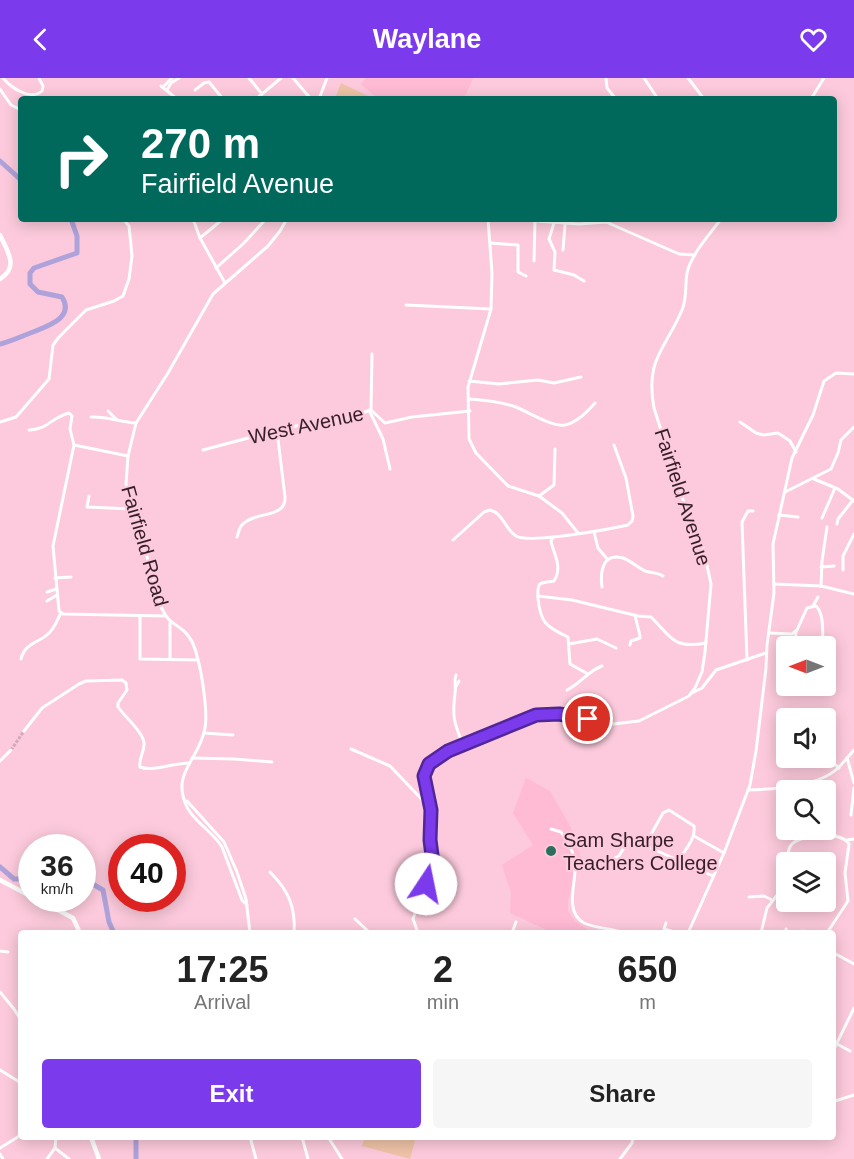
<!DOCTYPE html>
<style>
body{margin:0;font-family:Arial,sans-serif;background:#f6f6f6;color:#222;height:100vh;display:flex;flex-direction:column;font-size:22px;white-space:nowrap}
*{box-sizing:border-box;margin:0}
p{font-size:20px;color:#767676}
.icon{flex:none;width:33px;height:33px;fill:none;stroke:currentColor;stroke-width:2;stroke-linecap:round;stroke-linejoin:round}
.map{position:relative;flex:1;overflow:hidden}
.drawer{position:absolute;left:18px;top:852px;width:818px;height:210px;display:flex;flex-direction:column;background:#fff;border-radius:6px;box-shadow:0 3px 15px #0003}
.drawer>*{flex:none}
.top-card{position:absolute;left:18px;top:18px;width:819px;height:126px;border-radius:6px;box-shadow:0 3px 15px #0003;background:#00695c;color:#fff;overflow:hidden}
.needle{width:39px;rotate:270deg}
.controls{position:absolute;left:776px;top:558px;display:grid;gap:12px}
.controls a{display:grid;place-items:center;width:60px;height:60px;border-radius:6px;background:#fff;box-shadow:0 3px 15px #0003;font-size:30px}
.speed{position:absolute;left:18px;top:756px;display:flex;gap:12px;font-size:30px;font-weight:700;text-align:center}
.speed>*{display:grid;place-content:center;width:78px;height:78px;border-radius:50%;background:#fff;box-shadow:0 3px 15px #0003;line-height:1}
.speed small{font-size:15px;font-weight:400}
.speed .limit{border:9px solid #d22;background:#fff;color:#111}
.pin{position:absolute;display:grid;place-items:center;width:51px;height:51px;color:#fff;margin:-26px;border:3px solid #fff;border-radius:50%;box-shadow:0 2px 6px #0007}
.me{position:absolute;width:66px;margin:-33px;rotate:11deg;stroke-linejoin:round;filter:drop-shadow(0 0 4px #0008)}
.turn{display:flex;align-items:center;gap:21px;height:126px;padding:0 24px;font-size:27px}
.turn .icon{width:78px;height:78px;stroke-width:2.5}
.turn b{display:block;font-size:42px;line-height:51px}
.eta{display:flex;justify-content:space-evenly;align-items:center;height:102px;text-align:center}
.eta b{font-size:36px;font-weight:700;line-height:42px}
.primary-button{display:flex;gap:12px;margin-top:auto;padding:12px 24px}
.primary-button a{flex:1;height:69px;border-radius:6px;background:#7c3aed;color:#fff;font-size:24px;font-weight:700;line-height:69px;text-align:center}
.primary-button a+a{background:#f6f6f6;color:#222}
header{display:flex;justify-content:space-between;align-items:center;height:78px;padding:0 24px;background:#7c3aed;color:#fff;font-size:27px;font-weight:700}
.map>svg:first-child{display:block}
.built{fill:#ffbad4}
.green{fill:#eec3a7}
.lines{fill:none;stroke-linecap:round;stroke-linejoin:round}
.river{stroke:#aea2da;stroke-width:5}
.minor-tunnel{stroke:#d4a8b8;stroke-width:3;stroke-dasharray:3 1.5;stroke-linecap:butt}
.minor{stroke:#fff;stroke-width:3}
.major{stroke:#fff;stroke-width:4.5}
.route-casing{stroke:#51269a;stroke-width:15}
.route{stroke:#7c3aed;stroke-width:10}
.poi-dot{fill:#2c6e5e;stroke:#fccadc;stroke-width:2}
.labels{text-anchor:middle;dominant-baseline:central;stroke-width:4.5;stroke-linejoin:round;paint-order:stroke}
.street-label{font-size:20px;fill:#351e27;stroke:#fccadc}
.poi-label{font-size:20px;fill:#351e27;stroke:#fccadc;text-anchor:start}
</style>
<header><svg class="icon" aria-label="back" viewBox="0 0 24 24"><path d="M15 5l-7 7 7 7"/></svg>Waylane<svg class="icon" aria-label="heart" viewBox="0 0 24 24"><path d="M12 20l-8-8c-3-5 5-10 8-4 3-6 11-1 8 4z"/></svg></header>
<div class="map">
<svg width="854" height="1081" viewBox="0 0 854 1081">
<rect width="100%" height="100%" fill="#fccadc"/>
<g class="built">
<path d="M366 0H473L464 21H378L361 6Z"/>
<path d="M526 700 550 713 570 748 581 779 568 822V833L575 843 587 851 611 855H553L510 835 511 815 502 787 533 767 513 735Z"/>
</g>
<g class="green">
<path d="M341 5 374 21H335Z"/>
<path d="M365 1059H416L410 1081 362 1068Z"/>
</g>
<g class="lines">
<g class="river">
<path d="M0 83 21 102"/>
<path d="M0 266C12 263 22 258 33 254 47 248 75 240 62 219L38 214 30 206V195L34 190 77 175V158L71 141"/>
<path d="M0 789 14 801H32"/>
<path d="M82 800 103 812 109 844 114 855"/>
<path d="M136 1059V1081"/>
</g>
<path class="minor-tunnel" d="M11 672 24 653"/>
<g class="minor">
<path d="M3 0C11 10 31 23 42 13L43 8 39 0"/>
<path d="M249 0 262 16"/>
<path d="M293 0 311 21"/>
<path d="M606 0 607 10 616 21"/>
<path d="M644 0 658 21"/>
<path d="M688 0 704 21"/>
<path d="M161 8 177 21"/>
<path d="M163 9 172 0"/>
<path d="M0 11 11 27 21 32"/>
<path d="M167 12 171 5 179 0"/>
<path d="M195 12 204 5 209 4 223 21"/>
<path d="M256 21 281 0"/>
<path d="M319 21 327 0"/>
<path d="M811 21 824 0"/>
<path d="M193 141 200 160 225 205"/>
<path d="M421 141H438"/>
<path d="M488 141 492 195 491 231 468 309 469 361 476 375 508 408 539 418 562 435 578 455"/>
<path d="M507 141 579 146 606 144 679 176 695 177"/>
<path d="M657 141H670"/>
<path d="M554 145 549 161 555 174 554 192 574 197 584 203"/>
<path d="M200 160 223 141"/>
<path d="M490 165 518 167V194L526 198"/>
<path d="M563 172 565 147"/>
<path d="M534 183 535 143"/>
<path d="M216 190 243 166 266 141"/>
<path d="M406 227 491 231"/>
<path d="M469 303 499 306 538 302 554 305 581 299"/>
<path d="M469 321C485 322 501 324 516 329 528 334 552 349 565 347 576 345 588 333 595 325"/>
<path d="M369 332 383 361 390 391"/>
<path d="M371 332 372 276"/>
<path d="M108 333 116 341"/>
<path d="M91 339C107 338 120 344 136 345"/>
<path d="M0 344 16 339 49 301 53 267 59 259 86 232 114 223 123 218 129 201 132 178 129 148 123 141"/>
<path d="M740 344 756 355 763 357 778 355 790 363 796 374"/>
<path d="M29 352C47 352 52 339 69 335L72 338 70 351 74 367"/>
<path d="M203 372 282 351 301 347 314 349 324 347 371 332 385 345 412 339 470 333"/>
<path d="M128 378 74 367 53 468 59 533 63 536 165 538"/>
<path d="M814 401 838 411 854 423"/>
<path d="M785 414 831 391 838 375 841 362 854 349"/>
<path d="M89 418 87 429 132 431"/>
<path d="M539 418 554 407 555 371"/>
<path d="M779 437 798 439"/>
<path d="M822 440 835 410"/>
<path d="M837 446 838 441 853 422"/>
<path d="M594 454 598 470 608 482"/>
<path d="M237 459C239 454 239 449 243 446 255 433 286 441 285 419L277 353"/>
<path d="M553 459 551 463C554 477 563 489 554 503 550 504 543 504 540 506 537 509 538 516 538 520 540 544 546 549 568 559L570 586 588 596"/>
<path d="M453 462 484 434 490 432C503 435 505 451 516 458 529 466 610 451 628 447L632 443 633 438 626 400 614 367"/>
<path d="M821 489 834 488"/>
<path d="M843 492V478L854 456"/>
<path d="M55 500 71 499"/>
<path d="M774 506 821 508 854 516"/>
<path d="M821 508 822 483 827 449"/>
<path d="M602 509C600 495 602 474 623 480 631 483 637 489 645 493 651 495 657 494 663 498"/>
<path d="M47 514 56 511"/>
<path d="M538 518 572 522 638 538 651 539C672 560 673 571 706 565"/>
<path d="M47 523 57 517"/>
<path d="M813 528 818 519"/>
<path d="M140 539V581L198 582"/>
<path d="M769 555 792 556 797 552 807 530 816 528C825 537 822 556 823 568"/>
<path d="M569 566 597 561 616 570"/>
<path d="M630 567 631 563 640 560V558L635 537"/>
<path d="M795 568 796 553"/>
<path d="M21 581C25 565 38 565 48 556 55 550 57 542 61 535"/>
<path d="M170 581V545"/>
<path d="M747 582 742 444 748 433H753"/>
<path d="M456 597C453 604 457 608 455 615 452 640 454 644 463 667"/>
<path d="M455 610 459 603"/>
<path d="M567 612C581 605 588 593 602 588"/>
<path d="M692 615 702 610 716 592 766 575"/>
<path d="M808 640 809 637"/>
<path d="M24 653 42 630 79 606 86 603 122 602 126 605 127 612 118 625V629C125 639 143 654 144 665 145 674 138 680 140 689 153 694 173 685 189 685"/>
<path d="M204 655 233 657"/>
<path d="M351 671 390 688 430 730"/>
<path d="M825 678 839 690"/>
<path d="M192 680 234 681 272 684"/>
<path d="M847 680 854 705"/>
<path d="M0 683 11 672"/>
<path d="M748 712C775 711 818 709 838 690 844 684 849 678 854 672"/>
<path d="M187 723 224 764 237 794 246 821 250 855"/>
<path d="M851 737 854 710"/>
<path d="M551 751 561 754C568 764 575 775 575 788 576 806 564 834 584 845 597 851 612 850 625 855"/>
<path d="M694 758 724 775"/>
<path d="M847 762 854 761"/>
<path d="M645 767 663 735 669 732 694 748C696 761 685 772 678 783"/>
<path d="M606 784 619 778 628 763 633 762 713 798"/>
<path d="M788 784C788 778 787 771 792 766 802 756 841 753 849 766L845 795 848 823 827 855"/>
<path d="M270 794C288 812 296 829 294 855"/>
<path d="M749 819 764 818 772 822"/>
<path d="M247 827 242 822 222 769C213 754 197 746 188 731 169 695 200 682 205 650 208 636 202 596 198 582 196 572 192 560 184 553 173 544 169 545 162 531L126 406 128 378 136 345 168 295 213 216 268 168 280 153 287 141"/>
<path d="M355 841 370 855"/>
<path d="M666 845 664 851 678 855"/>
<path d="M786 851 787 855"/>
<path d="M418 855 413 841 433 785 430 762 431 732 424 698 429 686 448 673 536 637 559 636 613 646 639 643 689 618 695 610 702 594 705 574 711 506 703 469 686 431 654 330C645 281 665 272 682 232 688 218 684 204 688 191 694 173 710 156 721 141"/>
<path d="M512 855 516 844"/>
<path d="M688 855 724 775 750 707 756 673 766 590 767 567 774 515 773 466 792 380 813 337 824 303 836 295 854 296"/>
<path d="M761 855 767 830 778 816 786 795"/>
<path d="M798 855 802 853 814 855"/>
<path d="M0 873 8 874"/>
<path d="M832 874 854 886"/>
<path d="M0 914 14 931 21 942"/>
<path d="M837 966 850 973"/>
<path d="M832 975 854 930"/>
<path d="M0 992 21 1005"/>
<path d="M832 1024 854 1017"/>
<path d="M250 1059 256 1081"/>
<path d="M302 1059 308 1081"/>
<path d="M328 1059 342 1081"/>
<path d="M0 1070 21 1057"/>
<path d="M55 1070 69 1081"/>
<path d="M0 1076 3 1081"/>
<path d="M47 1081 55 1070 56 1059"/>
<path d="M620 1081 632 1065 633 1059"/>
</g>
<g class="major">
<path d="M0 157C8 174 19 189 0 201"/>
<path d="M0 802 32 819"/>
<path d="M35 820 73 840 80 855"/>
<path d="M91 1059 99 1081"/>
</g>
</g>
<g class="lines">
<g class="route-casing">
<path id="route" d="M426 806 433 785 430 762 431 732 424 698 429 686 448 673 536 637 559 636 588 641"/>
</g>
<use href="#route" class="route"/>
</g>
<circle class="poi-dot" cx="551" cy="773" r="6"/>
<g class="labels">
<g class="street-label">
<text transform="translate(306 347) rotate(-12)">West Avenue</text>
<text transform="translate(683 419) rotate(72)">Fairfield Avenue</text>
<text transform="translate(145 468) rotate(74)">Fairfield Road</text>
</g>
<g class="poi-label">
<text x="563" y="762">Sam Sharpe<tspan x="563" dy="23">Teachers College</tspan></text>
</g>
</g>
</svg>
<div class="controls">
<a><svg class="needle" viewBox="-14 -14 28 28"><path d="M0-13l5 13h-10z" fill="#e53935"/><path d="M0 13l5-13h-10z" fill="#767676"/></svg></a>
<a><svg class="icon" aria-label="sound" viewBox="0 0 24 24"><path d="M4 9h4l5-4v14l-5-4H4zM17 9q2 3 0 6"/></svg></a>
<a><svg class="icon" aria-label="search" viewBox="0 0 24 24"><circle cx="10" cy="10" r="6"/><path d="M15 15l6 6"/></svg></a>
<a><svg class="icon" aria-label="layers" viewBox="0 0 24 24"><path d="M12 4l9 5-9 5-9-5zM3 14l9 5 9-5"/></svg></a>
</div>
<div class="speed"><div>36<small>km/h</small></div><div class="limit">40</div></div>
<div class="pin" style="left:588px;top:641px;background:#d93025"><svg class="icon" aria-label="arrive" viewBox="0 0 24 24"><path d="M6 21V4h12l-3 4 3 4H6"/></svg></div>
<svg class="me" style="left:426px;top:806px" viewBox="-20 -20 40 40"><circle r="19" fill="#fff"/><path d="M0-13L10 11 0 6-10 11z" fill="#7c3aed"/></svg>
<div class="top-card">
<div class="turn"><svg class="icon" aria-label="right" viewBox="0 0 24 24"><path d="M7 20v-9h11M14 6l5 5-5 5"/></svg><div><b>270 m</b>Fairfield Avenue</div></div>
</div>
<section class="drawer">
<div class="eta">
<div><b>17:25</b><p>Arrival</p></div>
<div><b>2</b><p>min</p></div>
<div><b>650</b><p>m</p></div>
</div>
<div class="primary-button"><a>Exit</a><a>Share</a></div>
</section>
</div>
